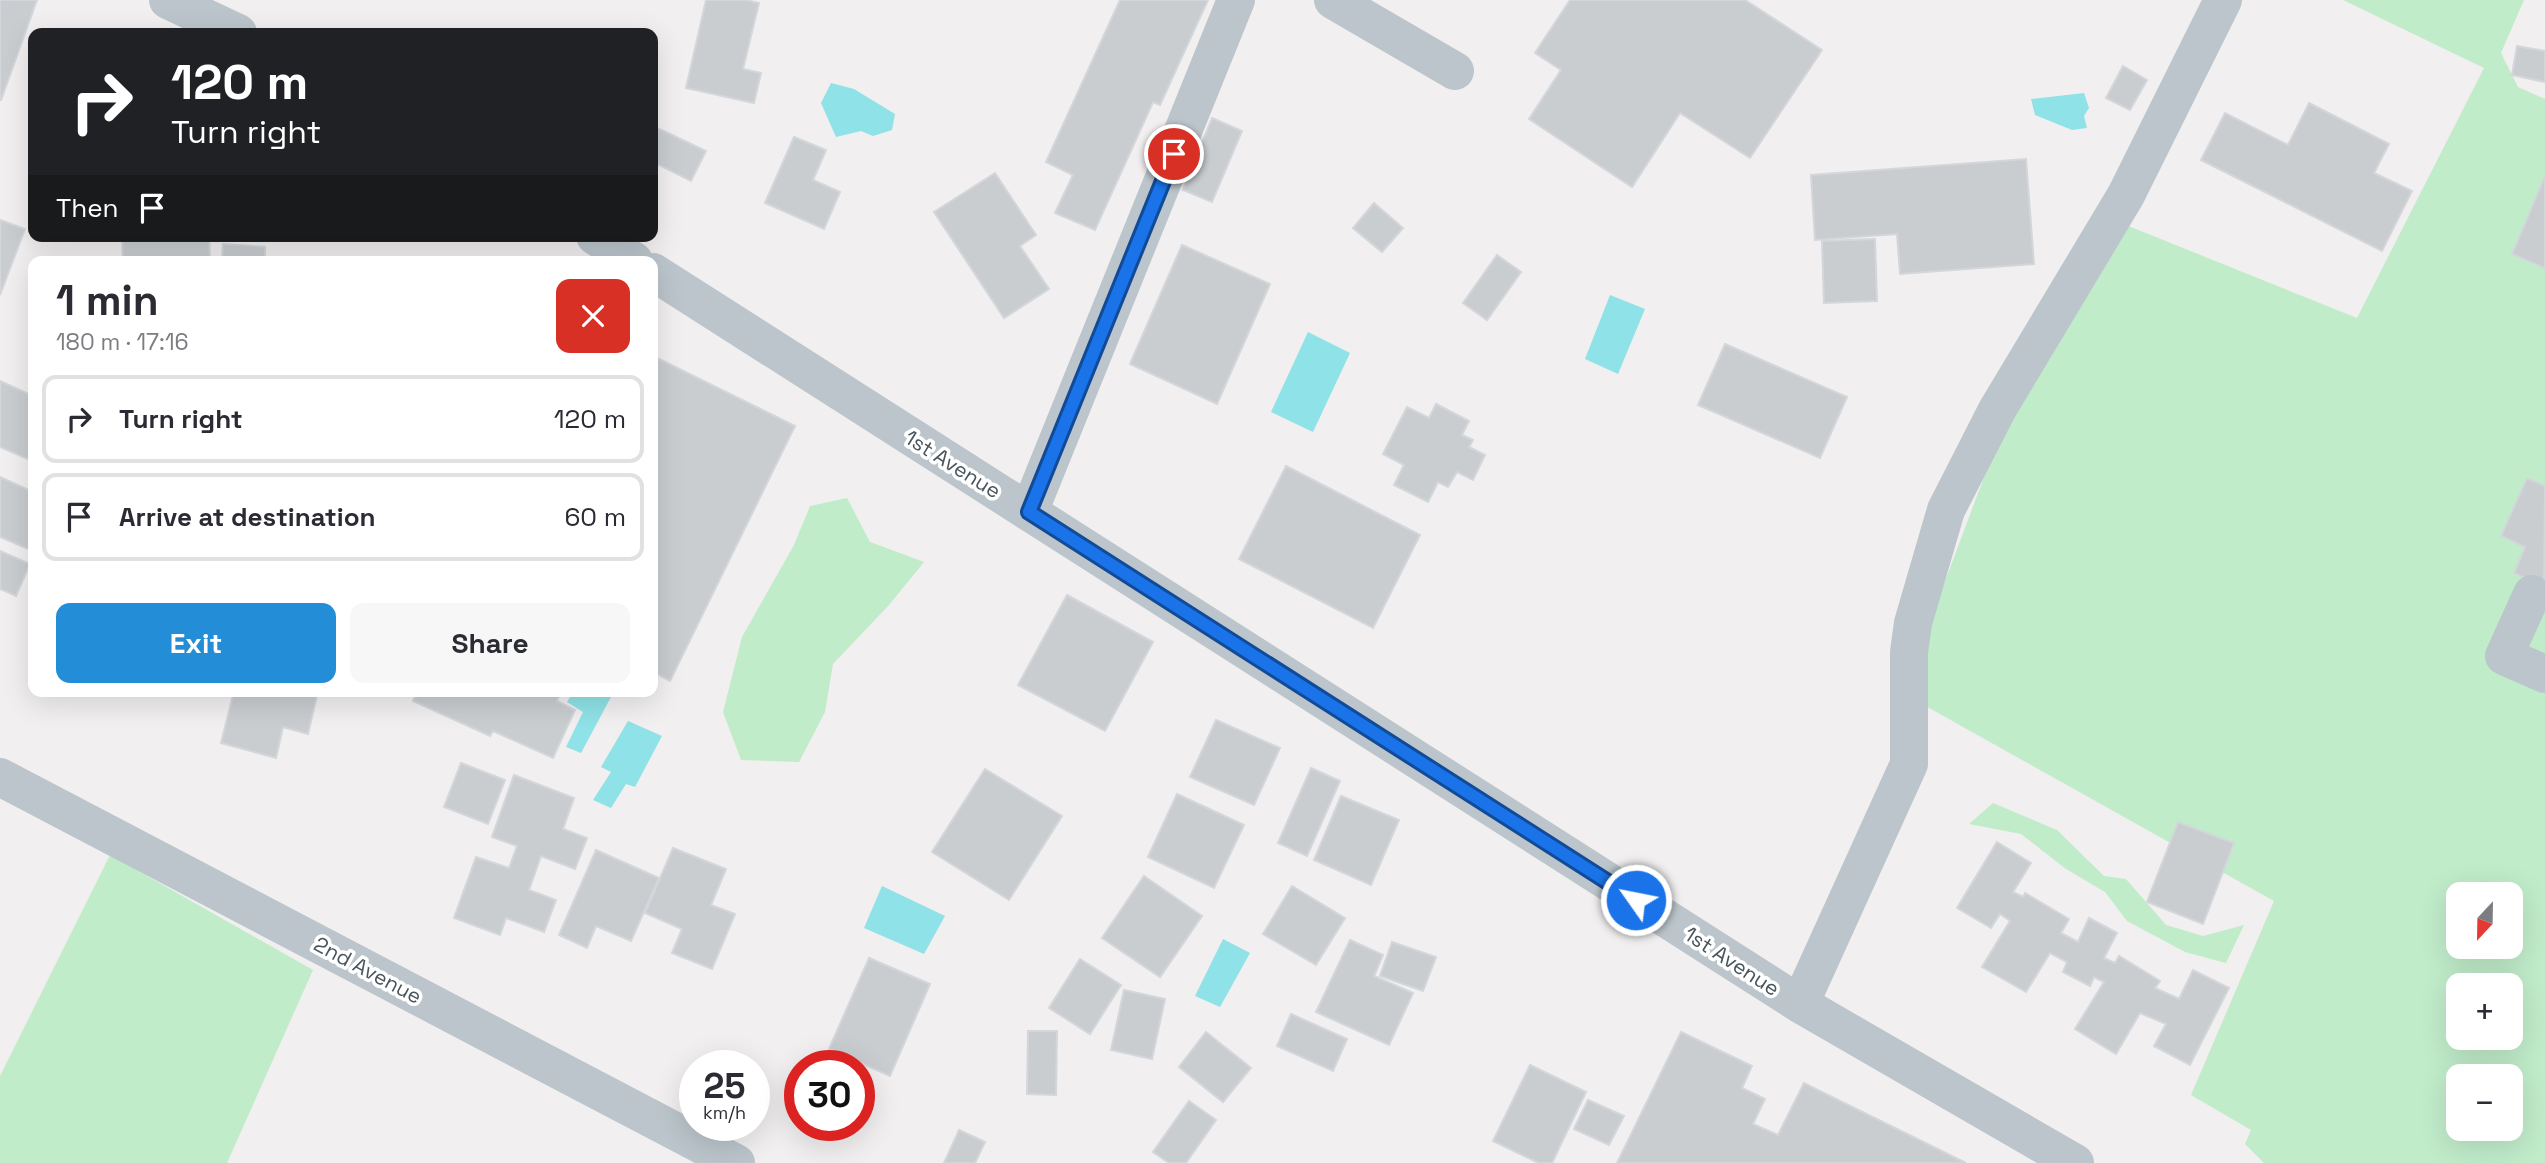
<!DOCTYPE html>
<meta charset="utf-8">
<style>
body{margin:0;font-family:"Space Grotesk",sans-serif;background:#f7f7f7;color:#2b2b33;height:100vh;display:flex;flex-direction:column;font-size:26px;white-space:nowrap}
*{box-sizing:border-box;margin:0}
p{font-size:23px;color:#7c7c81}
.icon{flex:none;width:38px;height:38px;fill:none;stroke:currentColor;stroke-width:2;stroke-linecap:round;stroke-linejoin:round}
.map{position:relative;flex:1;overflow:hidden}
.sheet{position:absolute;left:28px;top:256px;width:630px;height:441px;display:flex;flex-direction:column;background:#fff;border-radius:14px;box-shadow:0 7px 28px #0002}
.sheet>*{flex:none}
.top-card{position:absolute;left:28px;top:28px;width:630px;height:214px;border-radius:14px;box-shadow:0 7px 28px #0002;background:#202124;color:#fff;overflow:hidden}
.needle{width:46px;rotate:202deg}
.buttons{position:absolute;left:2446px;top:882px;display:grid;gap:14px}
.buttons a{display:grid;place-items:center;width:77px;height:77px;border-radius:14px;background:#fff;box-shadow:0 7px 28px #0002;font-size:35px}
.speed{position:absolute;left:679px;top:1050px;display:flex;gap:14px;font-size:35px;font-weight:700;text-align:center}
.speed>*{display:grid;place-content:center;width:91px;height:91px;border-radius:50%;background:#fff;box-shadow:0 7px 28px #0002;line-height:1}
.speed small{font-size:18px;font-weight:400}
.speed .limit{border:10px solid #d22;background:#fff;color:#111}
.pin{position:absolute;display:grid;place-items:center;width:60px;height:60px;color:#fff;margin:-30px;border:4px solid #fff;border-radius:50%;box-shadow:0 2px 7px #0007}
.me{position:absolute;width:77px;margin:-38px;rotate:303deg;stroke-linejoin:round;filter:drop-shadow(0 0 5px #0008)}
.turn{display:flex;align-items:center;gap:24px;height:147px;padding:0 28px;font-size:32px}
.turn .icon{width:91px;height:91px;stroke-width:2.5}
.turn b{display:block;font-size:49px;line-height:60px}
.then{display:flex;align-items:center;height:66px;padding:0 28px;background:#0003;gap:14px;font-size:26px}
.round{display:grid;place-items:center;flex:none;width:74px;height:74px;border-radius:14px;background:#f7f7f7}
.headline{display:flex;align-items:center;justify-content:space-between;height:119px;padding:0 28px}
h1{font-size:42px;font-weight:600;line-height:52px}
.cta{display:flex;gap:14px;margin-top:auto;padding:14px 28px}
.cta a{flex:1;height:80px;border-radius:14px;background:#238dd7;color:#fff;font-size:28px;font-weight:600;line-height:80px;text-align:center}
.cta a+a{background:#f7f7f7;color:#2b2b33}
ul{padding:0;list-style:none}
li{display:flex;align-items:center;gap:21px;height:88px;margin:0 14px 10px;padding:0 14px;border:4px solid #e1e1e2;border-radius:14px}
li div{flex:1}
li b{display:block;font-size:26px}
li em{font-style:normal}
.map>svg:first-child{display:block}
.green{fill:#c0ecca;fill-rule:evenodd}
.water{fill:#8fe2e7}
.building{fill:#c9cdd0;stroke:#d3d6da;stroke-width:2}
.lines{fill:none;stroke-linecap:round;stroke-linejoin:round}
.minor{stroke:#bbc5cb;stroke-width:38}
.route-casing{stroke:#114b97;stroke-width:18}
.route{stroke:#1a73e8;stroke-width:12}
.labels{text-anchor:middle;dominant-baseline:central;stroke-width:7;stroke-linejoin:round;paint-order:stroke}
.street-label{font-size:21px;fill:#48555b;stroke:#fff}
</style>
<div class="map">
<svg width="2545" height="1163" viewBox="0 0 2545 1163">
<rect width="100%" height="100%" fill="#f1efef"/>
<g class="green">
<path d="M2343 0H2524L2501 53 2518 87 2545 99V1163H2264L2245 1144 2251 1130 2191 1095 2274 901 1922 704 1923 640 2002 429 2121 223 2357 318 2484 68ZM2459 894H2511V947H2459ZM2459 985H2511V1038H2459ZM2459 1076H2511V1129H2459Z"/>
<path d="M847 498 870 542 924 562 889 605 833 664 825 712 799 762 741 760 723 712 742 637 794 545 810 506Z"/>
<path d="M1993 803 2057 830 2104 876 2126 879 2166 925 2203 936 2244 925 2226 963 2185 952 2127 921 2105 892 2066 869 2021 834 1969 824Z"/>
<path d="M110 855 313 970 227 1163H0V1076Z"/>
</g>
<g class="water">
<path d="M831 83 854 89 895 114 892 130 873 136 861 131 836 137 821 103Z"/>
<path d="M2084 93 2089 108 2084 116 2087 128 2072 130 2035 115 2031 99Z"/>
<path d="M1610 295 1645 309 1618 374 1585 359Z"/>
<path d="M1308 332 1350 353 1313 432 1271 412Z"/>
<path d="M574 691H598L611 697 581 753 566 747 583 712 567 702Z"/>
<path d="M628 721 662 736 635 787 626 784 611 808 593 800 611 772 601 767Z"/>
<path d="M882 886 945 916 924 954 864 928Z"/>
<path d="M1223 939 1250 953 1220 1007 1195 996Z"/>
</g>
<g class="building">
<path d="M0 0H37L1 100H0Z"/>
<path d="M706 0H746L759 3 743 69 761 73 754 103 686 88Z"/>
<path d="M1120 0H1208L1160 105 1153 102 1095 230 1055 213 1073 175 1046 162Z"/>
<path d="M1570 0H1745L1822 50 1750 158 1680 113 1632 187 1529 119 1561 70 1535 53Z"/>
<path d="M2517 46 2545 51V82L2512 75Z"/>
<path d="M2123 66 2147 80 2130 110 2106 98Z"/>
<path d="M2309 103 2389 144 2374 173 2412 191 2382 251 2201 160 2225 113 2288 145Z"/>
<path d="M1212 118 1242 131 1212 202 1183 190Z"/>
<path d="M653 126 706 151 691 181 653 162Z"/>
<path d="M794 137 826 150 813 180 840 192 824 229 765 203Z"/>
<path d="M2026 159 2034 264 1900 274 1897 234 1815 240 1811 175Z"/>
<path d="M995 173 1036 235 1020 246 1049 289 1004 318 934 212Z"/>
<path d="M2545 176V268L2512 254Z"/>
<path d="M1374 203 1403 228 1382 252 1353 228Z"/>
<path d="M0 220 25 229 0 295Z"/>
<path d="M122 236H209L210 261H123Z"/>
<path d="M1875 239 1877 301 1824 303 1822 241Z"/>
<path d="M223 244 265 247V261H222Z"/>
<path d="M1182 245 1270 284 1217 404 1130 364Z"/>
<path d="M1497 255 1521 272 1487 320 1463 303Z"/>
<path d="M1725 344 1847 397 1820 458 1698 405Z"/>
<path d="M653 356 795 426 670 681 653 672Z"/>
<path d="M0 381 33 396V453L30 460 0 447Z"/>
<path d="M1436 404 1469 421 1462 435 1473 440 1469 447 1485 455 1473 480 1457 472 1448 487 1438 482 1428 502 1394 485 1404 465 1383 454 1407 407 1429 418Z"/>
<path d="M1286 466 1420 535 1373 628 1239 559Z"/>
<path d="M0 477 33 492V551L0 537Z"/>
<path d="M2527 478 2545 486 2544 587 2514 573 2525 547 2501 536Z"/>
<path d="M0 551 30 564 16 596 0 589Z"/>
<path d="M1067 595 1153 642 1105 731 1018 685Z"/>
<path d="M234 691H318L308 734 283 727 276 758 221 743Z"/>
<path d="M417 691H561L557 701 575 710 553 758 493 731 490 736 413 701Z"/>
<path d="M1216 720 1280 748 1254 805 1190 777Z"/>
<path d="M461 763 505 780 488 824 444 807Z"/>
<path d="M1311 768 1340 781 1307 856 1278 843Z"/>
<path d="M985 769 1062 816 1009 900 932 852Z"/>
<path d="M514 775 574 798 563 829 587 838 575 869 541 856 529 890 556 900 544 932 506 918 500 935 454 918 476 857 509 868 517 846 492 837Z"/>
<path d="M1177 794 1244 825 1214 888 1148 857Z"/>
<path d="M1341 796 1399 820 1371 885 1314 860Z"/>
<path d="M2178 822 2234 843 2203 924 2147 902Z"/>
<path d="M1997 842 2031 863 2013 892 2023 897 2025 893 2069 919 2061 933 2078 942 2089 918 2117 933 2104 958 2115 963 2119 956 2160 981 2155 988 2179 999 2193 970 2229 988 2190 1065 2154 1046 2166 1024 2140 1013 2116 1054 2075 1029 2104 982 2094 977 2090 986 2063 972 2067 962 2050 953 2026 992 1982 967 2010 921 2000 914 1991 928 1957 908Z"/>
<path d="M673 848 726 869 711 905 735 914 712 969 672 953 682 929 645 913Z"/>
<path d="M596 850 659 878 631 941 596 926 587 948 559 935Z"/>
<path d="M1144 876 1202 916 1160 977 1102 938Z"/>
<path d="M1292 886 1345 918 1316 965 1263 934Z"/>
<path d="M1350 940 1383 955 1374 976 1413 993 1389 1045 1316 1012Z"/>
<path d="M1392 942 1436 957 1423 991 1380 976Z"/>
<path d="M869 958 930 984 890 1076 829 1049Z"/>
<path d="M1080 959 1121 985 1090 1034 1049 1008Z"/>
<path d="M1124 990 1165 999 1152 1059 1111 1050Z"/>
<path d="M1291 1014 1347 1039 1333 1071 1277 1046Z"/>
<path d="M1028 1031H1057L1056 1095 1027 1094Z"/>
<path d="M1206 1032 1251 1068 1223 1102 1179 1067Z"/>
<path d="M1681 1032 1752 1066 1742 1088 1765 1099 1753 1124 1778 1135 1804 1083 1966 1163H1617Z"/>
<path d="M1530 1065 1586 1092 1552 1163H1539L1493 1141Z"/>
<path d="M1588 1100 1624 1116 1609 1145 1574 1129Z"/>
<path d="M1189 1101 1216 1120 1186 1163H1169L1153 1152Z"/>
<path d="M959 1130 985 1142 975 1163H944Z"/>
</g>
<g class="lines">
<g class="minor">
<path d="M168 0 238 33"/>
<path d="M1333 0 1455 71"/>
<path d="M595 236 634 261"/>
<path d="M653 272 1800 1004 2075 1163"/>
<path d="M1029 512 1236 0"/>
<path d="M2532 594 2504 656 2545 674"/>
<path d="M0 777 736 1163"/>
<path d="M1800 1004 1909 764V652L1913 623 1946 510 1997 410 2126 195 2223 0"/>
</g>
</g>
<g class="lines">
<g class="route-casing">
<path id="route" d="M1174 154 1029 512 1636 900"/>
</g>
<use href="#route" class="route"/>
</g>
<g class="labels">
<g class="street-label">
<text transform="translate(953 464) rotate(32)">1st Avenue</text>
<text transform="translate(1732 961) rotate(33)">1st Avenue</text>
<text transform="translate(368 970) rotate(28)">2nd Avenue</text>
</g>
</g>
</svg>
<div class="buttons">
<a><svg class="needle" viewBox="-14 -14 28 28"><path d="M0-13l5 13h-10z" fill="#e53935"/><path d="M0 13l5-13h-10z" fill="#7c7c81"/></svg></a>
<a>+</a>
<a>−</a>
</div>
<div class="speed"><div>25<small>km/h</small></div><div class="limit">30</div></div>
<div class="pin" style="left:1174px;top:154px;background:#d93025"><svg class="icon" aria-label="arrive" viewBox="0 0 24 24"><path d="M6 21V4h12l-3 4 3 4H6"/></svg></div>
<svg class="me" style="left:1636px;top:900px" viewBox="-20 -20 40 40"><circle r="17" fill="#1a73e8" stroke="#fff" stroke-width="3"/><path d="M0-11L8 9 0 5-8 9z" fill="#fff"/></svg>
<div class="top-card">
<div class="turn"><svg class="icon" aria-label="right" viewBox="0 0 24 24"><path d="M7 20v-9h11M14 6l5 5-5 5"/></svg><div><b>120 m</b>Turn right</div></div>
<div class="then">Then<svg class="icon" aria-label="arrive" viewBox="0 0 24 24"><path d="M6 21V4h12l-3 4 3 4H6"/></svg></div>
</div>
<section class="sheet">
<div class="headline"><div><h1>1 min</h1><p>180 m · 17:16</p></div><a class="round" style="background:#d93025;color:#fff"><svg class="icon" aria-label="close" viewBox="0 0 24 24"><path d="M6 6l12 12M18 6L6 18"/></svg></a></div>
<ul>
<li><svg class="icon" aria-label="right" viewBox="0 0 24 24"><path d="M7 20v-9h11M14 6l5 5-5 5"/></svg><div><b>Turn right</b></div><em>120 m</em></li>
<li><svg class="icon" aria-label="arrive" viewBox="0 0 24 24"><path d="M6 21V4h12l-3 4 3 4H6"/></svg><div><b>Arrive at destination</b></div><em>60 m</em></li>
</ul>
<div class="cta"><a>Exit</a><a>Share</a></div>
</section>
</div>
